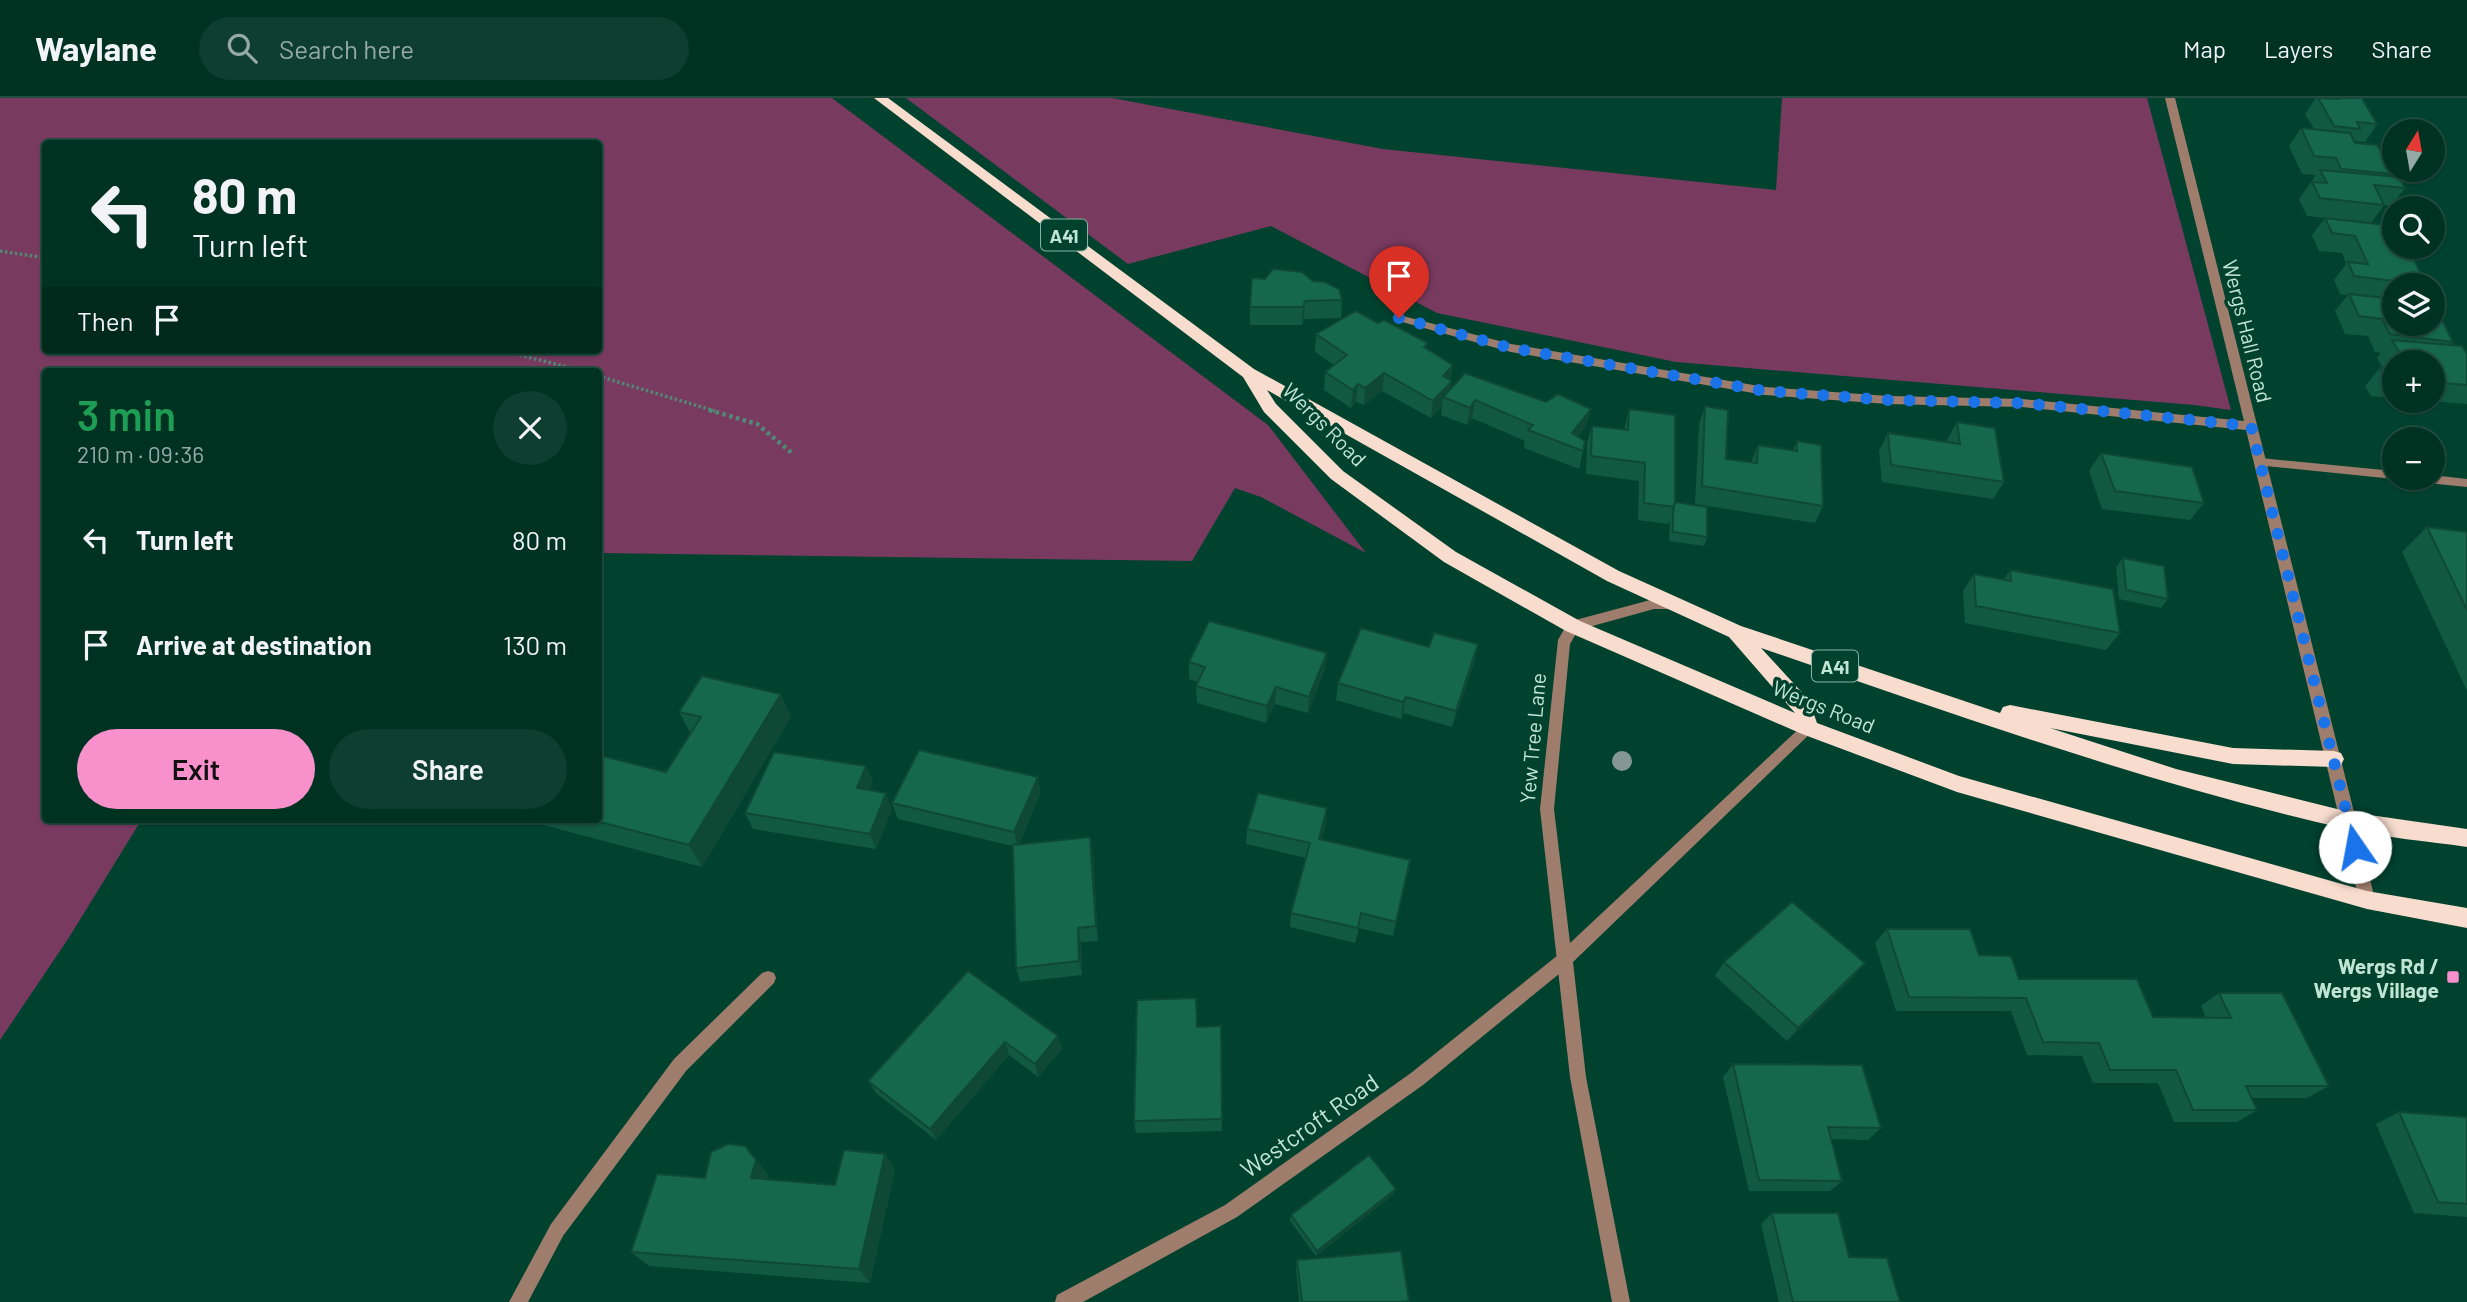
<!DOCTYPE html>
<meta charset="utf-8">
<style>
body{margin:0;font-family:Barlow,sans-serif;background:#0e3e2f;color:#f1f3f6;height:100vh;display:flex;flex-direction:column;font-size:26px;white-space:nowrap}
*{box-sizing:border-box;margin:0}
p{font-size:23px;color:#95aaa5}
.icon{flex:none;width:38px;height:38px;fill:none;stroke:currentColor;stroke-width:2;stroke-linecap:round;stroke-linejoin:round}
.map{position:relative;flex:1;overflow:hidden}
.drawer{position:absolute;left:42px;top:270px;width:560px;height:455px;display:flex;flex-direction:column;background:#003222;border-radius:7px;box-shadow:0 2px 5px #0004,0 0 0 2px #224d40}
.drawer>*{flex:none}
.banner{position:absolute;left:42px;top:42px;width:560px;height:214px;border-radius:7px;box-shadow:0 2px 5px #0004,0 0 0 2px #224d40;background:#003222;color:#f1f3f6;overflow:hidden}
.needle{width:46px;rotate:11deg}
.buttons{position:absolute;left:2382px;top:21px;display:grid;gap:14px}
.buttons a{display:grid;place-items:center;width:63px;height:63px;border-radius:50%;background:#003222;box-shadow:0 2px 5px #0004,0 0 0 2px #224d40;font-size:35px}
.pin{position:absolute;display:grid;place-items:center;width:60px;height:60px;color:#fff;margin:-72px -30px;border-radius:50% 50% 50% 0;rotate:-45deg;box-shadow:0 0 7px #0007}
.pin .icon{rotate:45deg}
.me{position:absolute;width:77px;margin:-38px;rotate:348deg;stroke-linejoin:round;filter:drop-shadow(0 0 5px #0008)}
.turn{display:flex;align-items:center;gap:24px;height:147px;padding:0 35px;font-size:32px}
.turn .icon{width:91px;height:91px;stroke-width:2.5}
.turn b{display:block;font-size:49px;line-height:60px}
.then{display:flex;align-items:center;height:66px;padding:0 35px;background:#0003;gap:14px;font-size:26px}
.round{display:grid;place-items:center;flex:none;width:74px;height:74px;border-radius:37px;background:#0e3e2f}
.summary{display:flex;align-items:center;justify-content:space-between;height:119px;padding:0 35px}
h1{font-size:42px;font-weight:600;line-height:52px;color:#1e9e55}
.primary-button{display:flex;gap:14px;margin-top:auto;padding:14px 35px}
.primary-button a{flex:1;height:80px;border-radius:42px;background:#f890cc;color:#111;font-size:28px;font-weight:600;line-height:80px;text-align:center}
.primary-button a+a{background:#0e3e2f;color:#f1f3f6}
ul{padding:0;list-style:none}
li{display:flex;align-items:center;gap:21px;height:105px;padding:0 35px}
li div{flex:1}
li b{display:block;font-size:26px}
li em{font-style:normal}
header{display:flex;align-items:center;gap:42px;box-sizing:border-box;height:98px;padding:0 35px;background:#003222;border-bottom:2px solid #224d40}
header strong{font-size:33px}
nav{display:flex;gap:38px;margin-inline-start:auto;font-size:24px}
.search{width:490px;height:63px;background:#0e3e2f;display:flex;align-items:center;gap:18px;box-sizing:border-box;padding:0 24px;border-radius:38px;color:#95aaa5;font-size:26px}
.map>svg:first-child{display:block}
.green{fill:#793a60;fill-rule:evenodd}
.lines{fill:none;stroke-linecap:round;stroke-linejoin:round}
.path-far1{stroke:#528875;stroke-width:3.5;stroke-dasharray:2.5 2.5;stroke-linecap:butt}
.path{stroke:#528875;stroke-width:4.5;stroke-dasharray:3.5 3.5;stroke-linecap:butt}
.service{fill:#9f7d6d;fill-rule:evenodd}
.minor{fill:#9f7d6d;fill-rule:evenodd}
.tertiary{fill:#9f7d6d;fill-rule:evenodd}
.trunk{fill:#f8dcce;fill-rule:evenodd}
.tree{fill:#859794}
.wall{fill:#125941}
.shaded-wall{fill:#0f4935}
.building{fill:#15684c;stroke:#0f4935;stroke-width:2}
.route{stroke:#1a73e8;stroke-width:12;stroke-dasharray:0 21.6}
.poi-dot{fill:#f890cc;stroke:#00422e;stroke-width:2.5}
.labels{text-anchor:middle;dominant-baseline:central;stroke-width:7;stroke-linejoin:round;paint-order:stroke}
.shield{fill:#00422e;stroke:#87b4a2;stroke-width:2}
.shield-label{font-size:19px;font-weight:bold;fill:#c1e5d4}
.street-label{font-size:21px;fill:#c1e5d4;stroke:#00422e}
.poi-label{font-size:21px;font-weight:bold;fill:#c1e5d4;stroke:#00422e;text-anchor:end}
.near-street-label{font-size:24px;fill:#c1e5d4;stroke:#00422e}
</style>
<header>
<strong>Waylane</strong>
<div class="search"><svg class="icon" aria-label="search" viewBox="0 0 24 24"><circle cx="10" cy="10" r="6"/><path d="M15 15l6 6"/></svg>Search here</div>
<nav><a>Map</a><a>Layers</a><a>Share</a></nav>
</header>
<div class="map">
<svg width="2467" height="1204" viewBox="0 0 2467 1204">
<rect width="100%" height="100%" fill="#00422e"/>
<g class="green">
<path d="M0 0H832L1268 327 1366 455 1261 399 1235 390 1192 463 599 455 598 273H46V721H142L68 841 0 942ZM46 46H598V252H46Z"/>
<path d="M906 0H1112L1383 51 1776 92 1782 0H2147L2231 312 2194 307 1676 264 1437 215 1271 128 1128 166Z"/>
</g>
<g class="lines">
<g class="path-far1">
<path d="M0 153 46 160"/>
<path d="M500 252 583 273"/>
<path d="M598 278 715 313"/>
</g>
<path class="path" d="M709 312 757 326 792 355"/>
<g class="service">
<path d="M2260 360 2394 373V380H2398L2394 381 2256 367 2254 364 2256 361Z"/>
<path d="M2432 377 2467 381V389L2418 384 2412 380H2432Z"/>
</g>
<g class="minor">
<path d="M2165 0H2175L2351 702 2375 802 2373 807 2367 809 2361 807 2359 802 2246 332 2022 309 1888 306 1765 297 1511 254 1395 222 1393 220 1399 217 1511 246 1765 289 1888 298 2022 301 2244 323Z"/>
<path d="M1564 855 1570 857 1572 862 1570 867 1423 987 1237 1119 1083 1204H1055L1057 1197 1225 1107 1411 975 1558 857Z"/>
<path d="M768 873 774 875 776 880 774 885 686 973 563 1138 528 1204H509L551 1126 674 961 762 875Z"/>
</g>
<path class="tertiary" d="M1654 501H1675L1682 506 1675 511H1654L1578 532 1570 546 1554 711 1570 845 1804 626H1814L1816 630 1573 864 1586 979 1630 1204H1612L1570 979 1540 711 1558 542 1568 524Z"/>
<path class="trunk" d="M874 0H888L1254 271 1619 473 1741 528 2000 615 2003 609 2010 607 2233 650 2334 653 2341 655 2344 661 2341 667 2334 669 2233 666 2050 630 2176 671 2349 714 2467 731V749C2427 743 2386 740 2347 731 2147 686 1954 616 1761 550L1809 602 1817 625 1959 678 2367 793 2467 810V830L2367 811 1957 694 1802 636 1566 533 1444 464 1331 381 1264 314 1243 279ZM1267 292 1607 483 1729 539 1795 615 1580 523 1456 454 1343 373 1276 306Z"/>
</g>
<circle class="tree" cx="1622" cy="663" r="10"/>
<g class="wall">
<path d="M2316 0H2362L2377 26 2365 44 2354 43 2355 45 2393 76 2391 79 2405 90 2391 108 2384 107 2371 125 2343 122 2426 187H2394V226L2453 244 2450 247 2467 256V306L2427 303H2432V264H2394V300L2371 298 2365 288 2380 270H2383L2377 260 2381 255 2375 254 2368 238 2345 236 2335 213 2348 197 2340 196 2334 182 2346 166 2342 155 2319 153 2312 137 2325 120 2307 118 2299 101 2316 77 2302 76 2289 48 2301 30 2314 31 2305 16Z"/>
<path d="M1313 183 1342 202 1341 220 1304 221 1302 227H1250V209Z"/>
<path d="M1316 236 1427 251 1453 267 1450 282 1452 283 1451 291 1591 311 1586 328 1578 339 1583 353 1579 371 1524 350 1525 343 1472 320 1467 327 1441 317 1442 308 1431 320 1382 293 1364 307 1356 304 1351 310 1324 292 1325 274 1334 267 1315 254Z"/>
<path d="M1705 308 1726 361 1751 364 1758 347 1793 352 1797 343 1823 408 1815 425 1695 406 1699 326Z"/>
<path d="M1629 311 1675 404 1707 439 1704 448 1669 443 1670 423 1668 426 1638 422 1639 383 1586 376 1587 345 1592 328 1624 332Z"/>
<path d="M1957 324 2004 384 1993 401 1882 384 1879 353 1888 335 1947 344V342Z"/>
<path d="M2101 355 2204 405 2190 422 2102 411 2089 373Z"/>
<path d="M2427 429 2467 434V593L2402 454Z"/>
<path d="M2123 460 2168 501 2161 510 2119 501 2116 469Z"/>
<path d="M2010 472 2120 535 2106 552 1965 525 1963 493 1974 476 2004 481Z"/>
<path d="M1327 555 1325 571 1308 615 1275 606 1266 625 1197 605 1196 588 1198 584 1189 581V564Z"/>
<path d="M1475 563 1452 629 1403 615 1401 621 1336 602 1338 585Z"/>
<path d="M679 614 791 619 702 769 521 721H598L666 674 691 636Z"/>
<path d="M866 668 873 684 869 692 892 711 876 751 753 731 745 715Z"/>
<path d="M1041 694 1019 747 1090 739 1093 755 1098 843 1081 844 1082 877 1020 884 1016 870 1013 748 898 721 892 705Z"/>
<path d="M1326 726 1321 741 1410 762 1393 838 1359 830 1355 845 1290 829 1291 815 1306 760 1246 746 1247 731Z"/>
<path d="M1887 831 1979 857 2019 881 2153 919 2206 920 2201 908 2219 895 2329 988 2307 1000H2251L2257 1012 2237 1024H2174L2158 985H2093L2082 958 2027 957 2011 913H1896L1875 845Z"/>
<path d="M1724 864 1865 865 1854 879 1787 943 1715 878Z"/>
<path d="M968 873 1058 938 1062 951 1038 979 1009 957 936 1042 876 995 868 983Z"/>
<path d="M1221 928 1222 1033 1136 1035 1134 1023 1197 929Z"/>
<path d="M1733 966 1881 1030 1868 1042 1831 1041 1842 1083 1830 1093H1749L1723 979Z"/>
<path d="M2399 1014 2467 1019V1119L2414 1115 2376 1026Z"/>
<path d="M885 1056 895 1072 870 1185 649 1168 631 1154 705 1080 759 1065 769 1078 768 1081 835 1087Z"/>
<path d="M1394 1096 1316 1158 1290 1123 1291 1117Z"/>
<path d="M1772 1115 1849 1159 1900 1204H1779L1761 1126Z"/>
<path d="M1297 1162 1409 1203 1408 1204H1299L1296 1171Z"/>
</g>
<g class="shaded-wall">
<path d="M1305 203 1304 221 1302 227 1303 209Z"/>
<path d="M1453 267 1450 284 1443 278Z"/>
<path d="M1384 275 1382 293 1364 307 1365 290Z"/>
<path d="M1452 283 1449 300 1443 299 1442 308 1431 320 1433 303Z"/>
<path d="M1358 286 1356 304 1351 310 1353 292Z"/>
<path d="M1475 302 1472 320 1467 327 1470 310Z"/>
<path d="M1591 311 1586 328 1571 349 1572 335Z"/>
<path d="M1478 546 1475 563 1452 629 1456 613Z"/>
<path d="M1327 555 1325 571 1308 615 1309 599Z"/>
<path d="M1276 589 1275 606 1266 625 1267 608Z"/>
<path d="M781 596 791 619 702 769 689 747Z"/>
<path d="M1406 599 1403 615 1401 621 1403 604Z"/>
<path d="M866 668 873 684 864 706 857 690Z"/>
<path d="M1038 679 1041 694 1018 749 1014 734Z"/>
<path d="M886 695 892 711 876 751 870 736Z"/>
<path d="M1327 710 1326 726 1317 756 1319 741Z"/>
<path d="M1090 739 1093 755 1098 843 1096 828Z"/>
<path d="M1078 830 1081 844 1082 877 1079 863Z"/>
<path d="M1865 865 1854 879 1787 943 1798 930Z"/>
<path d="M1058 938 1062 951 1038 979 1035 966Z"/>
<path d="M1005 944 1009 957 936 1042 930 1031Z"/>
<path d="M745 1048 769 1078 764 1095 751 1080Z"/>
<path d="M885 1056 895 1072 870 1185 859 1171Z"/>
<path d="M1396 1091 1394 1096 1316 1158 1317 1153Z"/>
</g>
<g class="building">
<path d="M2318 0 2339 1V0H2362L2377 26 2357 24 2360 31 2334 28Z"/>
<path d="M2301 30 2350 35 2355 45 2377 47 2393 76 2341 71 2336 60 2314 58Z"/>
<path d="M2320 72 2399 79 2405 90 2374 87 2384 107 2320 100 2312 84 2327 85Z"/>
<path d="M2325 120 2394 128V149H2408L2426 187 2354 178 2348 164 2368 166 2355 138 2332 135Z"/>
<path d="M1273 171 1302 174 1313 183 1325 184 1339 191 1342 202 1305 203 1303 209H1250L1252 180 1265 181Z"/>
<path d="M2349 196 2394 201V226H2432V205L2434 206 2453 244 2390 236 2382 221 2359 218Z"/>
<path d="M1356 213 1378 225 1384 222 1428 245 1424 249 1453 267 1443 278 1452 283 1433 303 1384 275 1365 290 1358 286 1353 292 1325 274 1347 257 1316 236Z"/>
<path d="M2392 242 2462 248 2467 256V287L2432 284V264H2405Z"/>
<path d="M2380 270 2394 271V281L2386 280Z"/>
<path d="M1465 275 1546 304 1558 296 1591 311 1572 335 1585 343 1583 353 1528 332 1533 327 1475 302 1470 310 1443 299Z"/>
<path d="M1705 308 1728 312 1726 361 1757 365 1758 347 1797 353V343L1821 347 1823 408 1702 388Z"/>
<path d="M1629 311 1675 317V409L1644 405 1645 365 1591 358 1592 328 1628 332Z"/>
<path d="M1957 324 1995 330 2004 384 1891 367 1888 335 1960 346Z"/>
<path d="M2101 355 2192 369 2204 405 2115 393Z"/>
<path d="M1675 404 1707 409V439L1673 434V414Z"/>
<path d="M2427 429 2467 434V512Z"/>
<path d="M2123 460 2164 468 2168 501 2126 492Z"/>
<path d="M2010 472 2113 491 2120 535 1976 508 1974 476 2011 483Z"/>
<path d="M1209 523 1327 555 1309 599 1276 589 1267 608 1196 588 1205 569 1189 564Z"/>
<path d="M1361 530 1429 549 1434 535 1478 546 1456 613 1406 599 1403 604 1338 585Z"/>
<path d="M702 578 781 596 689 747 588 721H598V657L666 674 701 619 679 614Z"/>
<path d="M919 652 1038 679 1014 734 892 705Z"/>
<path d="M774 654 866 668 857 690 886 695 870 736 745 715Z"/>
<path d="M1258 695 1327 710 1319 741 1410 762 1396 824 1361 815 1358 830 1291 815 1310 745 1247 731Z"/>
<path d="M1090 739 1096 828 1078 830 1079 863 1016 870 1013 747Z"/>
<path d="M1792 804 1865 865 1798 930 1724 864Z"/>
<path d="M1887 831H1970L1979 857 2011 858 2019 881H2137L2153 919 2231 920 2219 895H2282L2329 988H2246L2257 1012H2193L2176 972H2110L2099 945 2043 944 2026 900 1909 899Z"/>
<path d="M968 873 1058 938 1035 966 1005 944 930 1031 868 983Z"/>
<path d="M1196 900 1197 929 1221 928 1222 1021 1134 1023 1137 902Z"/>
<path d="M1733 966 1862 967 1881 1030 1828 1029 1842 1083 1759 1082Z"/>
<path d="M2399 1014 2467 1019V1106L2438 1104Z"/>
<path d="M728 1046 745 1048 756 1062 751 1080 835 1087 844 1052 885 1056 859 1171 631 1154 657 1076 705 1080 711 1054Z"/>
<path d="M1369 1057 1396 1091 1317 1153 1291 1117Z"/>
<path d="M1772 1115H1838L1849 1159 1887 1160 1900 1204H1793Z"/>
<path d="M1401 1153 1409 1203 1399 1204H1302L1297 1162Z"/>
</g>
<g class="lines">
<path class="route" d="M1399 220 1511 250 1765 293 1888 302 2022 305 2251 328 2355 749"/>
</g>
<rect class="poi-dot" x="2446" y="872" width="14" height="14" rx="3.5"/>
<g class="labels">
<g class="shield">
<rect x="1041" y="121.5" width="46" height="31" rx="5"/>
<rect x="1812" y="552.5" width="46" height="31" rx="5"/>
</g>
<g class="shield-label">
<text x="1064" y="137">A41</text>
<text x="1835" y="568">A41</text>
</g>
<g class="street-label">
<text transform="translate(2248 233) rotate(76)">Wergs Hall Road</text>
<text transform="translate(1325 326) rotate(45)">Wergs Road</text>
<text transform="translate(1824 608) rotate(22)">Wergs Road</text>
<text transform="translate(1532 640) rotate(-85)">Yew Tree Lane</text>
</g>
<g class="poi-label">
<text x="2439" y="867">Wergs Rd /<tspan x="2439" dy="24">Wergs Village</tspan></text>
</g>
<g class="near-street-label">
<text transform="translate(1309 1027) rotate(-35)">Westcroft Road</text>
</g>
</g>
</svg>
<div class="buttons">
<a><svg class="needle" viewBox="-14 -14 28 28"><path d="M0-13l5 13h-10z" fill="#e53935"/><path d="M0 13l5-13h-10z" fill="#95aaa5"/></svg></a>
<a><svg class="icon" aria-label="search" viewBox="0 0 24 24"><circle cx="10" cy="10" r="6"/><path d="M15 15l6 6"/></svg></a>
<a><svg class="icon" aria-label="layers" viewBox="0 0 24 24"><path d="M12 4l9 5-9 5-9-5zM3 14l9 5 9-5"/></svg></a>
<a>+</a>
<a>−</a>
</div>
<div class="pin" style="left:1399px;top:220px;background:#d93025"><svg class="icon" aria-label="arrive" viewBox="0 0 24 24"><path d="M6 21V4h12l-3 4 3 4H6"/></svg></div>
<svg class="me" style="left:2355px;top:749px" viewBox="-20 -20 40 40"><circle r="19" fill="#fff"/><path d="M0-13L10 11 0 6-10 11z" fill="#1a73e8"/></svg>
<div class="banner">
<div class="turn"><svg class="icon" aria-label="left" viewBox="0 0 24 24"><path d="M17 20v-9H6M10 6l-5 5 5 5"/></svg><div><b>80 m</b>Turn left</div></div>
<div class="then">Then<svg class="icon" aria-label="arrive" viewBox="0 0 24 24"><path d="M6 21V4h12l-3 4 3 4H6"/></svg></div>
</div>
<section class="drawer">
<div class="summary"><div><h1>3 min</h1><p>210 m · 09:36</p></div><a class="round"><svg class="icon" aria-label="close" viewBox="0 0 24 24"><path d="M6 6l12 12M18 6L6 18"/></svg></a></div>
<ul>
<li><svg class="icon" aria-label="left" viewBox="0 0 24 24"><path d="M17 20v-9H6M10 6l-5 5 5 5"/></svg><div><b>Turn left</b></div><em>80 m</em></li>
<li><svg class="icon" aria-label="arrive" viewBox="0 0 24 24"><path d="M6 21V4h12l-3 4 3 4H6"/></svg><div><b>Arrive at destination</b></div><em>130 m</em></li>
</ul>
<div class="primary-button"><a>Exit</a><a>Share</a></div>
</section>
</div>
